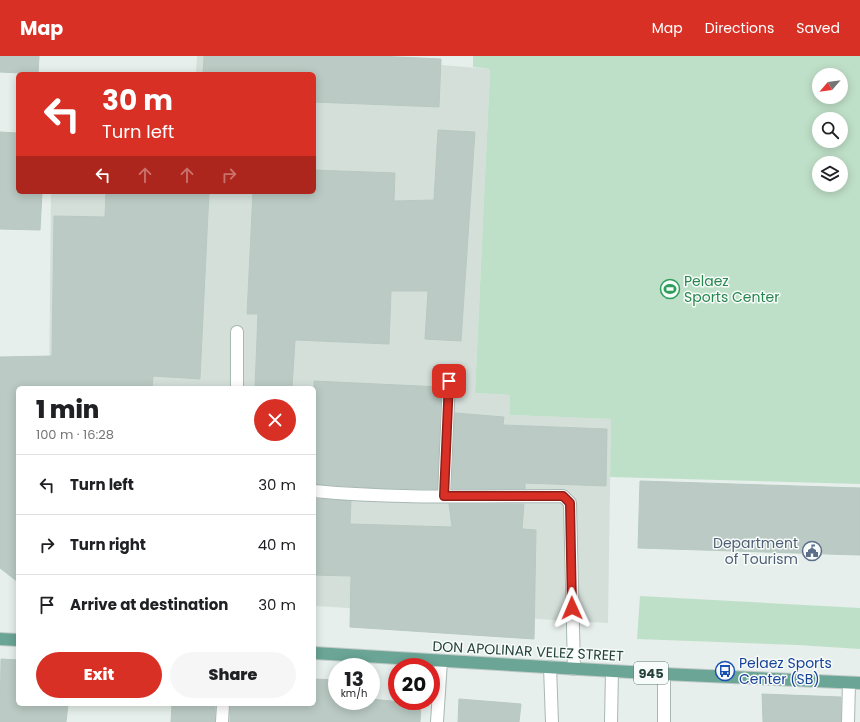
<!DOCTYPE html>
<meta charset="utf-8">
<style>
body{margin:0;font-family:Poppins,sans-serif;background:#f6f6f6;color:#202124;height:100vh;display:flex;flex-direction:column;font-size:15px;white-space:nowrap}
*{box-sizing:border-box;margin:0}
p{font-size:13px;color:#757577}
.icon{flex:none;width:22px;height:22px;fill:none;stroke:currentColor;stroke-width:2;stroke-linecap:round;stroke-linejoin:round}
.map{position:relative;flex:1;overflow:hidden}
.side{position:absolute;left:16px;top:330px;width:300px;height:320px;display:flex;flex-direction:column;background:#fff;border-radius:6px;box-shadow:0 2px 10px #0003}
.side>*{flex:none}
.top-card{position:absolute;left:16px;top:16px;width:300px;height:122px;border-radius:6px;box-shadow:0 2px 10px #0003;background:#d93025;color:#fff;overflow:hidden}
.needle{width:26px;rotate:242deg}
.buttons{position:absolute;left:812px;top:12px;display:grid;gap:8px}
.buttons a{display:grid;place-items:center;width:36px;height:36px;border-radius:50%;background:#fff;box-shadow:0 2px 10px #0003;font-size:20px}
.speed{position:absolute;left:328px;top:602px;display:flex;gap:8px;font-size:20px;font-weight:700;text-align:center}
.speed>*{display:grid;place-content:center;width:52px;height:52px;border-radius:50%;background:#fff;box-shadow:0 2px 10px #0003;line-height:1}
.speed small{font-size:10px;font-weight:400}
.speed .limit{border:6px solid #d22;background:#fff;color:#111}
.pin{position:absolute;display:grid;place-items:center;width:34px;height:34px;color:#fff;margin:-17px;border-radius:8px;box-shadow:0 2px 6px #0006}
.me{position:absolute;width:44px;margin:-22px;rotate:359deg;stroke-linejoin:round;filter:drop-shadow(0 0 3px #0008)}
.turn{display:flex;align-items:center;gap:14px;height:84px;padding:0 20px;font-size:18px}
.turn .icon{width:52px;height:52px;stroke-width:2.5}
.turn b{display:block;font-size:28px;line-height:34px}
.lanes{display:flex;align-items:center;height:38px;padding:0 20px;background:#0003;justify-content:center;gap:20px;direction:ltr}
.lanes .off{opacity:.35}
.round{display:grid;place-items:center;flex:none;width:42px;height:42px;border-radius:21px;background:#f6f6f6}
.overview{display:flex;align-items:center;justify-content:space-between;height:68px;padding:0 20px}
h1{font-size:24px;font-weight:800;line-height:30px}
.primary-button{display:flex;gap:8px;margin-top:auto;padding:8px 20px}
.primary-button a{flex:1;height:46px;border-radius:24px;background:#d93025;color:#fff;font-size:16px;font-weight:800;line-height:46px;text-align:center}
.primary-button a+a{background:#f6f6f6;color:#202124}
ul{padding:0;list-style:none}
li{display:flex;align-items:center;gap:12px;height:60px;padding:0 20px;border-top:1px solid #e0e0e0}
li div{flex:1}
li b{display:block;font-size:15px}
li em{font-style:normal}
header{display:flex;align-items:center;gap:24px;box-sizing:border-box;height:56px;padding:0 20px;background:#d93025;color:#fff}
header strong{font-size:19px}
nav{display:flex;gap:22px;margin-inline-start:auto;font-size:14px}
.map>svg:first-child{display:block}
.built{fill:#d4dfda}
.green{fill:#bfe0c8;fill-rule:evenodd}
.building{fill:#bbcac4;stroke:#b8c9c2}
.lines{fill:none;stroke-linecap:round;stroke-linejoin:round}
.lane-casing{stroke:#a8b8b2;stroke-width:14}
.street-casing{stroke:#a8b8b2;stroke-width:14}
.primary-casing{stroke:#c2cac8;stroke-width:14}
.lane{stroke:#fff;stroke-width:12}
.street{stroke:#fff;stroke-width:12}
.primary{stroke:#6aa596;stroke-width:12}
.route-casing{stroke:#8d1f18;stroke-width:10}
.route{stroke:#d93025;stroke-width:7}
.labels{text-anchor:middle;dominant-baseline:central;stroke-width:3;stroke-linejoin:round;paint-order:stroke}
.shield{fill:#f7fbf9;stroke:#637a73;stroke-width:1}
.shield-label{font-size:13px;font-weight:bold;fill:#24423a}
.leisure-label{font-size:14px;fill:#27864d;stroke:#f7fbf9;text-anchor:start}
.service-label{font-size:14px;fill:#4e5e75;stroke:#f7fbf9;text-anchor:end}
.street-label{font-size:14px;fill:#24423a;stroke:#f7fbf9}
.transit-label{font-size:14px;fill:#164399;stroke:#f7fbf9;text-anchor:start}
</style>
<header>
<strong>Map</strong>
<nav><a>Map</a><a>Directions</a><a>Saved</a></nav>
</header>
<div class="map">
<svg width="860" height="666" viewBox="0 0 860 666">
<rect width="100%" height="100%" fill="#e6efeb"/>
<path class="built" d="M197 0H332L490 13 475 337 510 339 511 359 611 363 608 567 314 550V332H49L51 136H314V18H196Z"/>
<g class="green">
<path d="M473 0H860V428L610 421 611 363 510 359V339L475 337 490 13 473 11ZM819 19H841V41H819ZM819 63H841V85H819ZM819 107H841V129H819Z"/>
<path d="M640 540 860 552V593L798 589 637 583Z"/>
</g>
<g class="building">
<path d="M0 0H39L38 18 0 16Z"/>
<path d="M204 0H377L441 3 439 51 314 46V18H203Z"/>
<path d="M438 74 475 76 461 285 425 283 428 235H391L389 288 295 284 292 332H255L258 258H247L253 136H314V114L395 117 394 145 434 144Z"/>
<path d="M0 76 18 77V136H42L40 174 0 173Z"/>
<path d="M106 136H209L200 323 153 320 152 332H17L18 526 0 512V301L52 300 54 160 105 161Z"/>
<path d="M314 325 441 331 437 433 377 432 314 428Z"/>
<path d="M455 357 504 361 503 369 607 373 606 430 525 427V433H452Z"/>
<path d="M640 425 860 432V499L638 492Z"/>
<path d="M314 443 351 445 350 468 452 471 449 448H524L522 473 536 474 534 583 350 571 351 520 314 519Z"/>
<path d="M1 603 18 604V648H68L66 666H0Z"/>
<path d="M314 623 337 624V645H371V643L421 648 420 666H230V648H314Z"/>
<path d="M762 638 841 641V666H763Z"/>
<path d="M459 643 521 648 519 666H458Z"/>
<path d="M172 648H215V666H171Z"/>
</g>
<g class="lines">
<g class="lane-casing">
<g id="lane">
<path d="M237 332V276"/>
<path d="M314 435C397 443 480 440 563 440L570 447 574 613"/>
<path d="M444 440 449 325"/>
<path d="M550 611 552 666"/>
<path d="M611 666 612 615"/>
<path d="M848 666 849 627"/>
</g>
</g>
<g class="street-casing">
<g id="street">
<path d="M222 666 223 648"/>
<path d="M437 666 441 605"/>
<path d="M664 666V618"/>
</g>
</g>
<g class="primary-casing">
<g id="primary">
<path d="M0 583 18 584"/>
<path d="M314 597 664 618 860 627"/>
</g>
</g>
<use href="#lane" class="lane"/>
<use href="#street" class="street"/>
<use href="#primary" class="primary"/>
</g>
<g class="lines">
<g class="route-casing">
<path id="route" d="M449 325 444 440H563L570 447 572 552"/>
</g>
<use href="#route" class="route"/>
</g>
<defs>
<g id="stadium-ring" transform="scale(1)"><circle r="9.5" fill="#f7fbf9" stroke="#2e9e5b" stroke-width="1.5"/><path d="M0-5a6.5 5 0 1 0 0 10a6.5 5 0 1 0 0-10ZM-3.5-1.8h7v3.6h-7Z" fill="#2e9e5b"/></g>
<g id="civic-ring" transform="scale(1)"><circle r="9.5" fill="#f7fbf9" stroke="#5c6f8a" stroke-width="1.5"/><path d="M-.6-6.5H3V-4.5H.6V-3L4-1V1h2V6H-6V1h2V-1L-.6-3ZM-1.2 2.5V6h2.4V2.5Z" fill="#5c6f8a"/></g>
<g id="bus-ring" transform="scale(1)"><circle r="9.5" fill="#f7fbf9" stroke="#1a4fb4" stroke-width="1.5"/><path d="M-5-6H5V4H4V6H2V4H-2V6H-4V4H-5ZM-3.5-4V0h7V-4ZM-3.5 1.2v1.5H-2V1.2ZM2 1.2v1.5H3.5V1.2Z" fill="#1a4fb4"/></g>
</defs>
<g fill-rule="evenodd">
<use href="#stadium-ring" x="670" y="233"/>
<use href="#civic-ring" x="812" y="495"/>
<use href="#bus-ring" x="725" y="615"/>
</g>
<g class="labels">
<rect class="shield" x="634" y="606" width="34" height="22" rx="3"/>
<g class="shield-label">
<text x="651" y="617">945</text>
</g>
<g class="leisure-label">
<text x="684" y="225">Pelaez<tspan x="684" dy="16">Sports Center</tspan></text>
</g>
<g class="service-label">
<text x="798" y="487">Department<tspan x="798" dy="16">of Tourism</tspan></text>
</g>
<g class="street-label">
<text transform="translate(528 595) rotate(3)">DON APOLINAR VELEZ STREET</text>
</g>
<g class="transit-label">
<text x="739" y="607">Pelaez Sports<tspan x="739" dy="16">Center (SB)</tspan></text>
</g>
</g>
</svg>
<div class="buttons">
<a><svg class="needle" viewBox="-14 -14 28 28"><path d="M0-13l5 13h-10z" fill="#e53935"/><path d="M0 13l5-13h-10z" fill="#757577"/></svg></a>
<a><svg class="icon" aria-label="search" viewBox="0 0 24 24"><circle cx="10" cy="10" r="6"/><path d="M15 15l6 6"/></svg></a>
<a><svg class="icon" aria-label="layers" viewBox="0 0 24 24"><path d="M12 4l9 5-9 5-9-5zM3 14l9 5 9-5"/></svg></a>
</div>
<div class="speed"><div>13<small>km/h</small></div><div class="limit">20</div></div>
<div class="pin" style="left:449px;top:325px;background:#d93025"><svg class="icon" aria-label="arrive" viewBox="0 0 24 24"><path d="M6 21V4h12l-3 4 3 4H6"/></svg></div>
<svg class="me" style="left:572px;top:552px" viewBox="-20 -20 40 40"><path d="M0-17L14 15 0 8-14 15z" fill="#d93025" stroke="#fff" stroke-width="4"/></svg>
<div class="top-card">
<div class="turn"><svg class="icon" aria-label="left" viewBox="0 0 24 24"><path d="M17 20v-9H6M10 6l-5 5 5 5"/></svg><div><b>30 m</b>Turn left</div></div>
<div class="lanes"><svg class="icon" aria-label="left" viewBox="0 0 24 24"><path d="M17 20v-9H6M10 6l-5 5 5 5"/></svg><svg class="icon off" aria-label="ahead" viewBox="0 0 24 24"><path d="M12 20V5M6 11l6-6 6 6"/></svg><svg class="icon off" aria-label="ahead" viewBox="0 0 24 24"><path d="M12 20V5M6 11l6-6 6 6"/></svg><svg class="icon off" aria-label="right" viewBox="0 0 24 24"><path d="M7 20v-9h11M14 6l5 5-5 5"/></svg></div>
</div>
<section class="side">
<div class="overview"><div><h1>1 min</h1><p>100 m · 16:28</p></div><a class="round" style="background:#d93025;color:#fff"><svg class="icon" aria-label="close" viewBox="0 0 24 24"><path d="M6 6l12 12M18 6L6 18"/></svg></a></div>
<ul>
<li><svg class="icon" aria-label="left" viewBox="0 0 24 24"><path d="M17 20v-9H6M10 6l-5 5 5 5"/></svg><div><b>Turn left</b></div><em>30 m</em></li>
<li><svg class="icon" aria-label="right" viewBox="0 0 24 24"><path d="M7 20v-9h11M14 6l5 5-5 5"/></svg><div><b>Turn right</b></div><em>40 m</em></li>
<li><svg class="icon" aria-label="arrive" viewBox="0 0 24 24"><path d="M6 21V4h12l-3 4 3 4H6"/></svg><div><b>Arrive at destination</b></div><em>30 m</em></li>
</ul>
<div class="primary-button"><a>Exit</a><a>Share</a></div>
</section>
</div>
